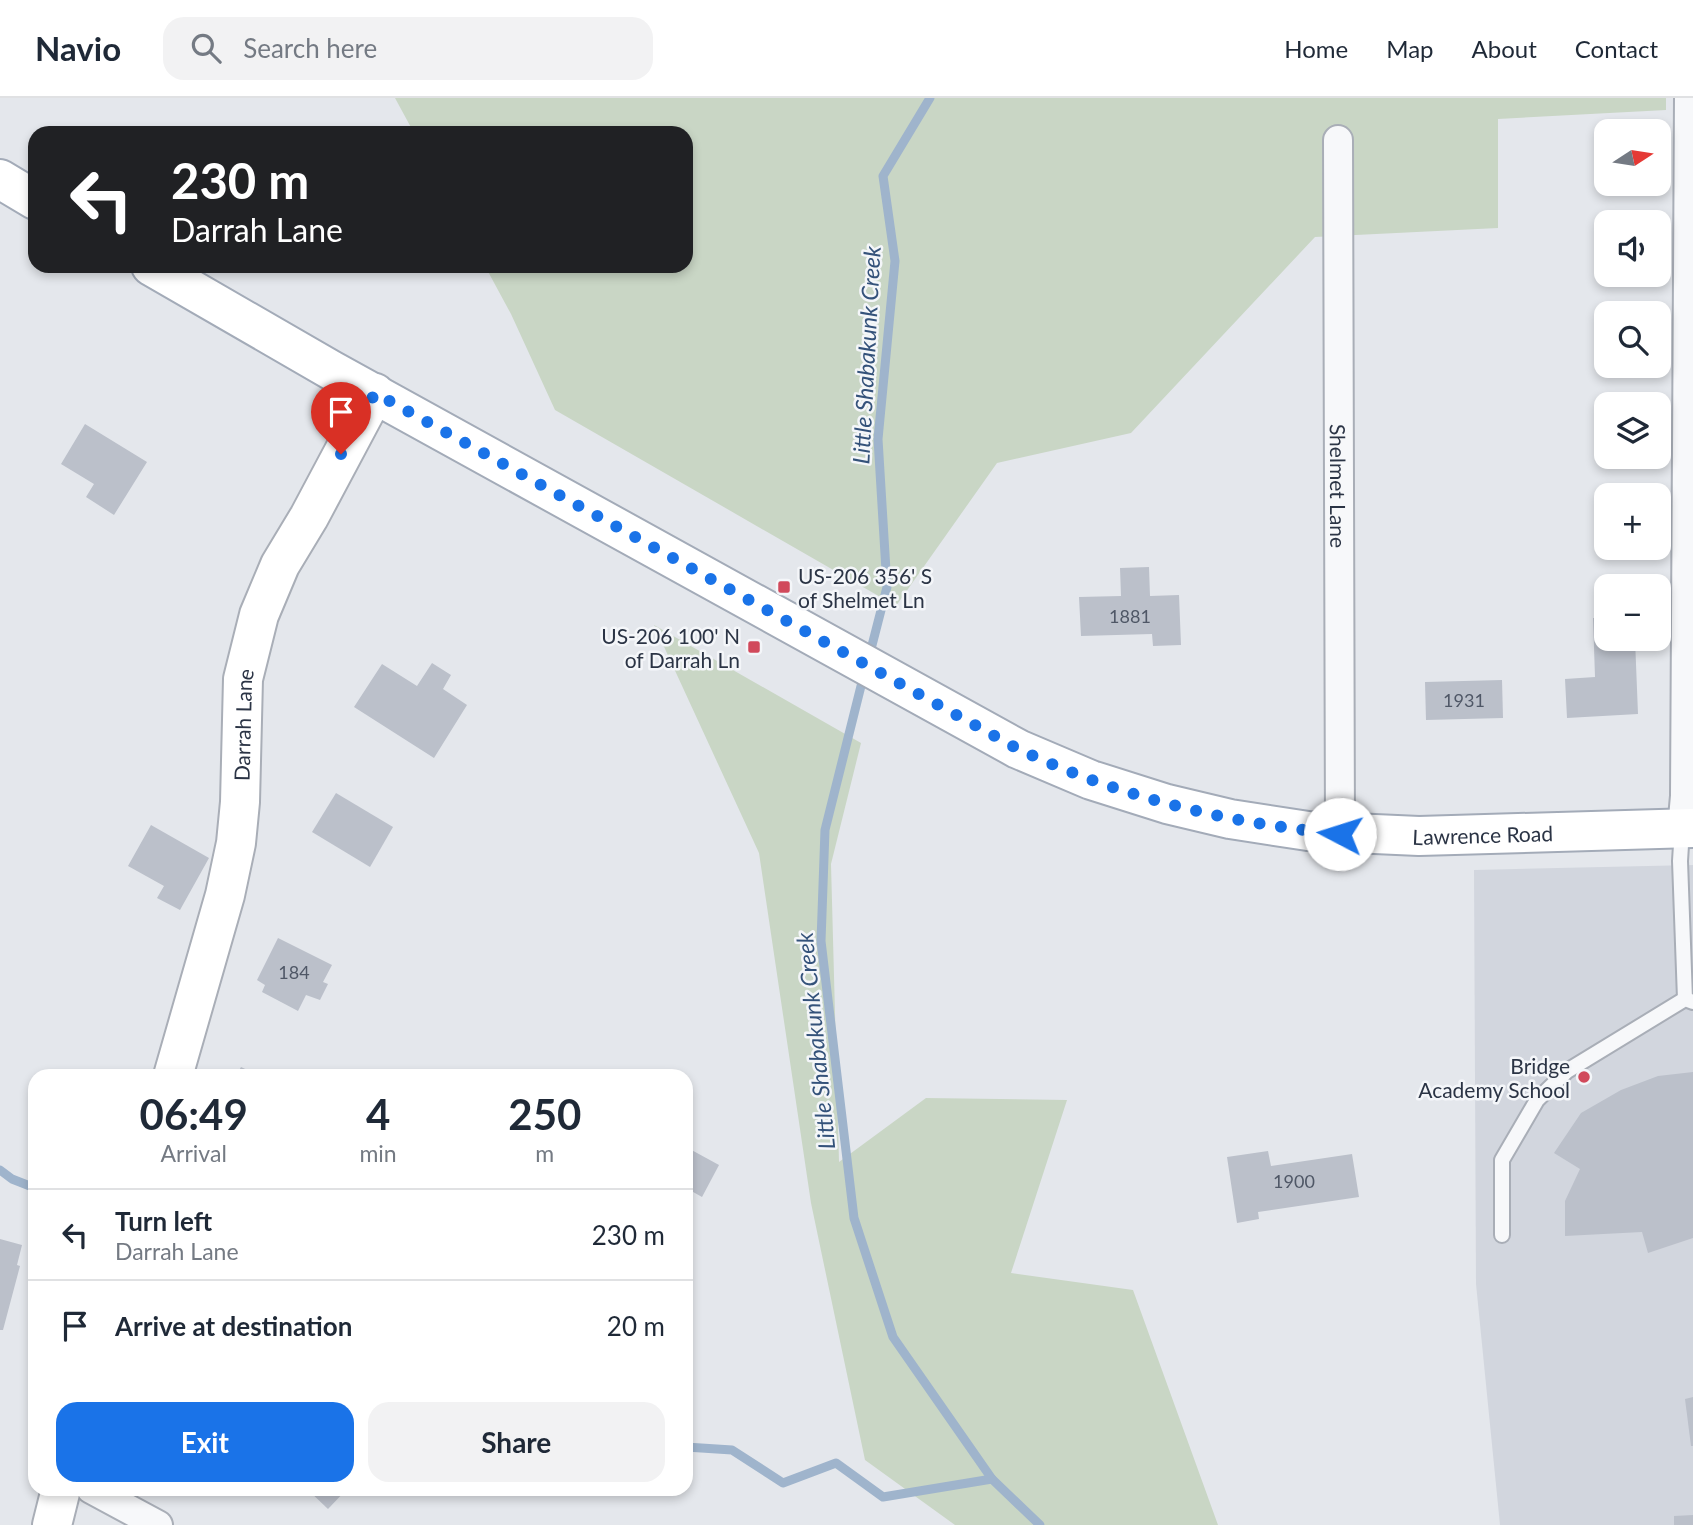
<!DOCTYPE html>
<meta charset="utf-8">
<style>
body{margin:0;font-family:Lato,sans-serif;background:#f2f2f3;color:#1f2937;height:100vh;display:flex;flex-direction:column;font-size:26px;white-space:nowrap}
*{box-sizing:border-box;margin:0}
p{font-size:23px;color:#747a83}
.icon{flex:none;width:38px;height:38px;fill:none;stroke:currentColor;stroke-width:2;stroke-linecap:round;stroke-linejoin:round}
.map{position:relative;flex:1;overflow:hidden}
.drawer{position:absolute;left:28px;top:971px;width:665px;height:427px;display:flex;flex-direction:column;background:#fff;border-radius:21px;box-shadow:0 4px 10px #0003}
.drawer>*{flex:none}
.banner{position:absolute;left:28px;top:28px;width:665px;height:147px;border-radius:21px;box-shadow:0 4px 10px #0003;background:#202124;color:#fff;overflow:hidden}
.needle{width:46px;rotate:78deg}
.buttons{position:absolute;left:1594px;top:21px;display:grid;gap:14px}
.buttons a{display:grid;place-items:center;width:77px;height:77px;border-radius:14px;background:#fff;box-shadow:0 4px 10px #0003;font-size:35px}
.pin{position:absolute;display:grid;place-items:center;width:60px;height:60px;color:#fff;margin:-72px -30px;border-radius:50% 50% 50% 0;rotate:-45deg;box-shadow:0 0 7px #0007}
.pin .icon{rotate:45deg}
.me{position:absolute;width:77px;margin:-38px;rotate:275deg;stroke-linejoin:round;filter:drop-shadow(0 0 5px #0008)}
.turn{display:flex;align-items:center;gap:24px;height:147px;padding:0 28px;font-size:32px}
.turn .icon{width:91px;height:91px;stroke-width:2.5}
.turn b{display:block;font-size:49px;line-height:60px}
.eta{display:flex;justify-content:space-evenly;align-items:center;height:119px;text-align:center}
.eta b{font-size:42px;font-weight:700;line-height:49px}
.primary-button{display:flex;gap:14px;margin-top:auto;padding:14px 28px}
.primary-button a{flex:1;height:80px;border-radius:21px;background:#1a73e8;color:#fff;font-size:28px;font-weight:700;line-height:80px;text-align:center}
.primary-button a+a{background:#f2f2f3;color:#1f2937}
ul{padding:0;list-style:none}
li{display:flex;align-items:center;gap:21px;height:91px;padding:0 28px;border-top:2px solid #e0e1e3}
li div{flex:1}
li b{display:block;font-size:26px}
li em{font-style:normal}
header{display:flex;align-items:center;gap:42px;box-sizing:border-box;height:98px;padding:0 35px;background:#fff;border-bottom:2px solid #e0e1e3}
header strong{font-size:33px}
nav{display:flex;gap:38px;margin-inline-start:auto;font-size:24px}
.search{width:490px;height:63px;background:#f2f2f3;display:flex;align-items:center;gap:18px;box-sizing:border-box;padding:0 24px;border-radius:21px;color:#747a83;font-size:26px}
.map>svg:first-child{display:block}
.built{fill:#d2d6de}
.green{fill:#c9d6c5}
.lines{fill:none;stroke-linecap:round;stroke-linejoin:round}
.stream{stroke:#9fb4cc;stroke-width:9}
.building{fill:#bbc0ca}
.lane-casing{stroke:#a9aeb7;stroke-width:18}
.street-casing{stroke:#a9aeb7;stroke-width:32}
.secondary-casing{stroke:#a9aeb7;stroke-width:42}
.primary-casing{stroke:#a3abb8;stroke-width:42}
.lane{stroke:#f7f8fa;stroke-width:14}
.street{stroke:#f7f8fa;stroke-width:28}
.secondary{stroke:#fff;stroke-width:38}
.primary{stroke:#fff;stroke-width:38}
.route{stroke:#1a73e8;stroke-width:12;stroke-dasharray:0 21.6}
.poi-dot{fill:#d1495b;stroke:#f4f6f9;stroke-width:2.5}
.labels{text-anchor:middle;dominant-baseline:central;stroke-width:5;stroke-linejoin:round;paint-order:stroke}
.number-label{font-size:18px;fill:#4f5766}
.street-label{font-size:21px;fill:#2b3445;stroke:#f4f6f9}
.poi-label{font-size:21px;fill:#2b3445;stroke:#f4f6f9;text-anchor:end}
.water-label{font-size:23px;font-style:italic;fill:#34527a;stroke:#f4f6f9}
</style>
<header>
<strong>Navio</strong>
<div class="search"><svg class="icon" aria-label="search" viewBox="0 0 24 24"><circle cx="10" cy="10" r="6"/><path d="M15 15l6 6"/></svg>Search here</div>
<nav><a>Home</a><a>Map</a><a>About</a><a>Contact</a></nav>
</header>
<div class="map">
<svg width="1693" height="1427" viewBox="0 0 1693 1427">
<rect width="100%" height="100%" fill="#e4e7ec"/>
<path class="built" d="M1693 767V1427H1500L1476 1186 1474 772Z"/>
<g class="green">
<path d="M395 0H1666V12L1498 21V130L1315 139 1131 335 997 365 896 508 555 312 511 216 485 168H686V35H414Z"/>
<path d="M654 527 861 645 831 766 839 1064 926 1000 1067 1002 1011 1175 1133 1192 1218 1427H955L865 1362 811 1105 759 755Z"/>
</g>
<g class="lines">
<g class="stream">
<path d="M869 559 887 489 878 341 895 163 883 78 930 0"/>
<path d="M864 576 825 732 821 843 854 1120 893 1239 992 1381 1040 1427"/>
<path d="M0 1072 12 1081 35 1090"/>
<path d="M686 1349 732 1352 783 1385 836 1365 883 1399 992 1381"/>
</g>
</g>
<g class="building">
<path d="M85 326 147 364 114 417 86 399 94 386 61 366Z"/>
<path d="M1149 469 1150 498 1179 497 1181 547 1153 548 1152 536 1081 538 1079 499 1121 498 1120 470Z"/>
<path d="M1593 520H1606V541H1635L1638 616 1567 620 1565 581 1595 579Z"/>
<path d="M432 565 451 577 443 591 467 607 434 660 354 609 382 566 417 588Z"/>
<path d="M1502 582 1503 620 1426 622 1425 584Z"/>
<path d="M336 695 393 729 370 769 312 734Z"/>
<path d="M151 727 209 760 180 812 157 800 164 788 128 768Z"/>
<path d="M278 840 332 867 323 884 328 886 320 902 306 897 298 913 262 894 265 887 257 882Z"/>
<path d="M241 969 260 978H236Z"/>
<path d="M1693 974V1140L1648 1155 1642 1134 1565 1138V1103L1580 1071 1554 1055 1581 1015 1621 992 1658 978Z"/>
<path d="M686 1049 719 1067 702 1099 686 1090Z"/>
<path d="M1268 1053 1271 1068 1352 1056 1359 1099 1258 1114 1259 1121 1237 1125 1227 1059Z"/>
<path d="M0 1141 22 1147 17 1167 20 1168 3 1232H0Z"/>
<path d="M1693 1299V1348H1691L1685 1301Z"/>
<path d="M307 1391H347L328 1411Z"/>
<path d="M1693 1417V1427H1674V1418Z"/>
</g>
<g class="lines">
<g class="lane-casing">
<g id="lane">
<path d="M1682 731 1680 763 1685 901"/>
<path d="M1502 1137V1062L1537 1002 1567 973 1685 901 1693 904"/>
</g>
</g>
<g class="street-casing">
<g id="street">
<path id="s1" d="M1338 42 1340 736"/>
<path d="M1682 731 1685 698 1689 0"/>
<path d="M91 1391 158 1427"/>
</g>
</g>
<g class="secondary-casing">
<g id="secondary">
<path id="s2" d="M173 978 225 797 236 745 240 704 243 581 259 517 280 467 309 419 375 295"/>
<path d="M52 1427 61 1391"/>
</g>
</g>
<g class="primary-casing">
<g id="primary">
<path d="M0 81 35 102"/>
<path id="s3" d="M151 168 331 272 1018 651 1091 682 1167 706 1230 721 1308 733 1419 738 1693 730"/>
</g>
</g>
<use href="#lane" class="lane"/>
<use href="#street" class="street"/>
<use href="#secondary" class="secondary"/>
<use href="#primary" class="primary"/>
</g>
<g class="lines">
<path class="route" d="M341 356 375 295 1018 651C1042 662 1067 673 1092 682 1172 711 1256 728 1340 736"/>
</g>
<g class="poi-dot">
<rect x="777" y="482" width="14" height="14" rx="3.5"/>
<rect x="747" y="542" width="14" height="14" rx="3.5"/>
<circle cx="1584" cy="979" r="7"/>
</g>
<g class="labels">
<g class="number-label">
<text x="1130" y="518">1881</text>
<text x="1464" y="602">1931</text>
<text x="294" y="874">184</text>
<text x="1294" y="1083">1900</text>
</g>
<g class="street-label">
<text stroke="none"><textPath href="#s1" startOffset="346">Shelmet Lane</textPath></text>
<text stroke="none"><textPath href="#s2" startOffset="360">Darrah Lane</textPath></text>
<text stroke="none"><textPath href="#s3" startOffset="1470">Lawrence Road</textPath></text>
</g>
<g class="poi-label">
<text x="798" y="477" text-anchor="start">US-206 356' S<tspan x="798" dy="24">of Shelmet Ln</tspan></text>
<text x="740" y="537">US-206 100' N<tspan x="740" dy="24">of Darrah Ln</tspan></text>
<text x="1570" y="967">Bridge<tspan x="1570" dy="24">Academy School</tspan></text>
</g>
<g class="water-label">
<text transform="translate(866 257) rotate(-87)">Little Shabakunk Creek</text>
<text transform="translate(815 943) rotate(-96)">Little Shabakunk Creek</text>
</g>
</g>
</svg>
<div class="buttons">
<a><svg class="needle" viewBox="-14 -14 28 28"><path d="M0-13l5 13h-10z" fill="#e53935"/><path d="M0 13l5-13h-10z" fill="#747a83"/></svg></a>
<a><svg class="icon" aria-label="sound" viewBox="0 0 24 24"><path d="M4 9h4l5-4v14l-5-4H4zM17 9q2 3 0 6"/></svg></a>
<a><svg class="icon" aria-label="search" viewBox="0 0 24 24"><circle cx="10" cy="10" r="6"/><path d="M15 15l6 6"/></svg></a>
<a><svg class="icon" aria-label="layers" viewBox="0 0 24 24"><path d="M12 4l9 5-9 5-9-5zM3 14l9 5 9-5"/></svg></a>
<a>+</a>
<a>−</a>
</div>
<div class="pin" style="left:341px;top:356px;background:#d93025"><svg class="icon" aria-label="arrive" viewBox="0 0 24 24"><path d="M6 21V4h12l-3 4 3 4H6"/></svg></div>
<svg class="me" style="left:1340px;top:736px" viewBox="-20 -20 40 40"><circle r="19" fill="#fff"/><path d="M0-13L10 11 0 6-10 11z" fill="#1a73e8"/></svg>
<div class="banner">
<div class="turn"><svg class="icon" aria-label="left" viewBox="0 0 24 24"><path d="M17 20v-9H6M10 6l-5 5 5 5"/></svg><div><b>230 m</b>Darrah Lane</div></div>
</div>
<section class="drawer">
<div class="eta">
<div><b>06:49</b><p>Arrival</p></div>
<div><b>4</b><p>min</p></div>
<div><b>250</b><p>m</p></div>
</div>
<ul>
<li><svg class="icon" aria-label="left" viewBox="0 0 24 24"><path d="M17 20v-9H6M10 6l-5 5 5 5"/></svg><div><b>Turn left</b><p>Darrah Lane</p></div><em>230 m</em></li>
<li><svg class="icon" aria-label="arrive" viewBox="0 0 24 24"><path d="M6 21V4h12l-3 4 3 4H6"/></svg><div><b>Arrive at destination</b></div><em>20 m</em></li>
</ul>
<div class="primary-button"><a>Exit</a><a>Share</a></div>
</section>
</div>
